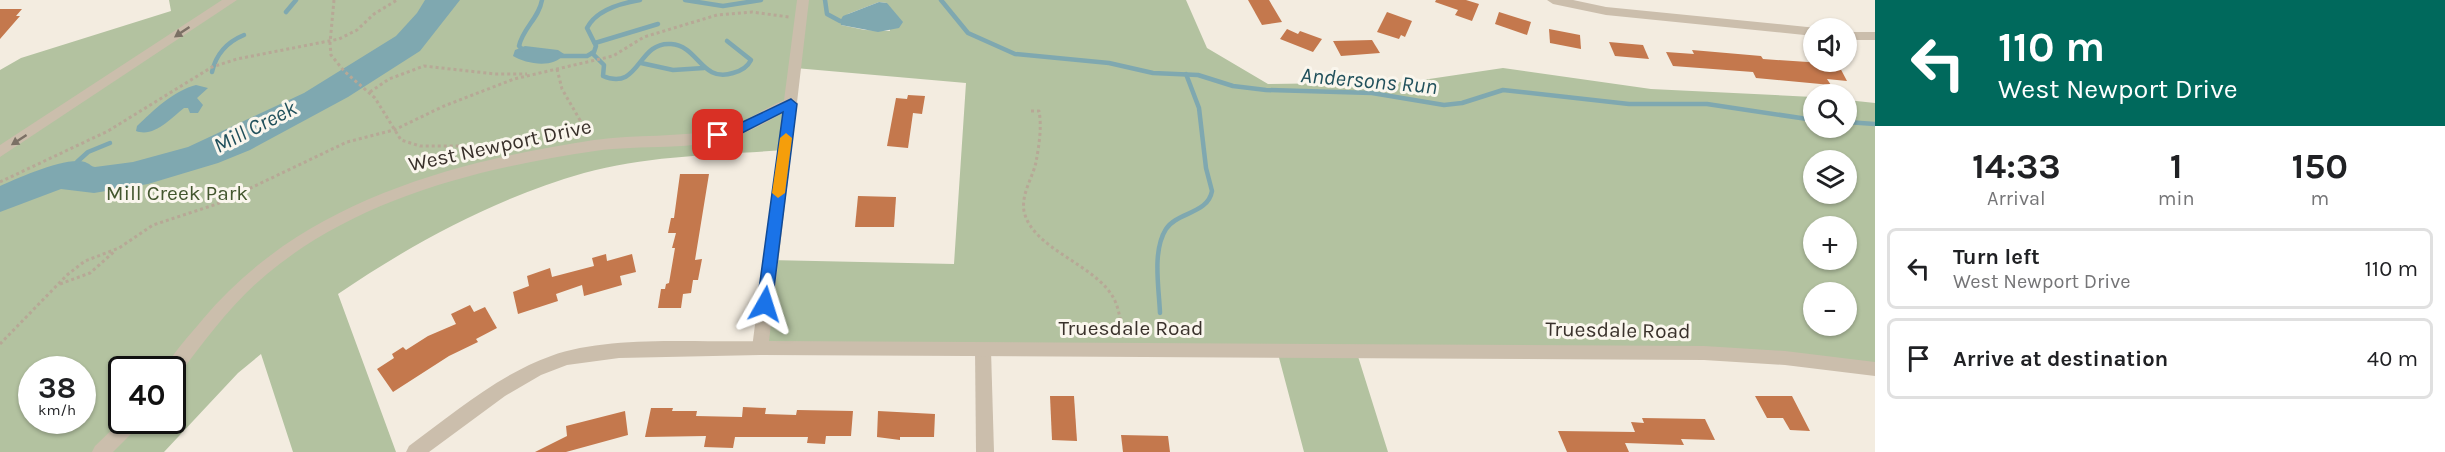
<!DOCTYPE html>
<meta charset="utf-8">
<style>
body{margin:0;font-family:Karla,sans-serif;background:#f6f6f6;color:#202124;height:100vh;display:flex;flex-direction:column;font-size:22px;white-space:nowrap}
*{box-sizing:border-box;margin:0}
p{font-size:20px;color:#757577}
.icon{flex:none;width:33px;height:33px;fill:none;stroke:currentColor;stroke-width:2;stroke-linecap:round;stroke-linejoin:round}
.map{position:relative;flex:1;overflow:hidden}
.sheet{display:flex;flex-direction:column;background:#fff;width:570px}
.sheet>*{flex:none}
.guide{background:#00695c;color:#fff;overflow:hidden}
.buttons{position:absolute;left:1803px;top:18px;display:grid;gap:12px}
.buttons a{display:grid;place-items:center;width:54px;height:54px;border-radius:50%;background:#fff;box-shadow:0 2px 4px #0004;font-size:30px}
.speed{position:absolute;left:18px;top:356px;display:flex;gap:12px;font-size:30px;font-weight:700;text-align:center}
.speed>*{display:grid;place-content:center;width:78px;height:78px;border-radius:50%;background:#fff;box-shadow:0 2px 4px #0004;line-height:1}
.speed small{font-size:15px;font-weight:400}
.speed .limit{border:3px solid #111;border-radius:9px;background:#fff;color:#111}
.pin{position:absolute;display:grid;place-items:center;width:51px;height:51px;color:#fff;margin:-26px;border-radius:12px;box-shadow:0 3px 9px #0006}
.me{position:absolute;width:66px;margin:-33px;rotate:6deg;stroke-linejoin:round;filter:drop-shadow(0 0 4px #0008)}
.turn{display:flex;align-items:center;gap:21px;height:126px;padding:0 24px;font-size:27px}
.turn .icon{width:78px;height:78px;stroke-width:2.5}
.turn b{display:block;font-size:42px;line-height:51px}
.eta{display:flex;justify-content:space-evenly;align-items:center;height:102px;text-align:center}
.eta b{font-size:36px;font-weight:700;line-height:42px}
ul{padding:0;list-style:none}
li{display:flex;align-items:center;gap:18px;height:81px;margin:0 12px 9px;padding:0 12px;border:3px solid #e0e0e0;border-radius:9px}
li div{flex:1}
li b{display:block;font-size:22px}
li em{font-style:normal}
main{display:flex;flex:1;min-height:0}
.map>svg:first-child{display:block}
.green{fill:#b3c2a0;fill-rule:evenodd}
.water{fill:#7fa8b0}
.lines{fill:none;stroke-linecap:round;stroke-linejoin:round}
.stream{stroke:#7fa8b0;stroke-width:4.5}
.building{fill:#c4784d}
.path{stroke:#b7a896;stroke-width:3;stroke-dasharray:3 3;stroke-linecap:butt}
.minor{fill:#cbbeac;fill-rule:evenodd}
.tertiary{fill:#cbbeac;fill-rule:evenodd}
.oneway{fill:#7b7065}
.route{fill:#1a73e8;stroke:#114b97;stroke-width:1.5}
.slow{fill:#f59e0b}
.labels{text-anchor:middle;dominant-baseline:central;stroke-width:6;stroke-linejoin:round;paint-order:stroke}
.street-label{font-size:21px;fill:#39312b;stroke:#faf6ed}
.park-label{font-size:21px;fill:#44572f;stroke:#faf6ed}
.water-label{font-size:22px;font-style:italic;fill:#20505b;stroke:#faf6ed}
</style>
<main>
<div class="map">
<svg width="1875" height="452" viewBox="0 0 1875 452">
<rect width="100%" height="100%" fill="#f3ece0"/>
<path class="green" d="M169 0H1186L1207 48 1268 84 1409 82 1503 68 1651 89 1813 97 1814 128H1846L1847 100 1875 103V369L1785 358 1356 350 1388 452H1304L1277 350 760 348 769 260 954 264 966 83 795 68 784 150C718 155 648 155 584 173 496 198 413 243 338 294L396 452H293L261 354 238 373 164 452H0V70L21 58 171 11ZM879 2 887 3 890 31 865 30 841 25 848 14ZM1814 160H1846V194H1814ZM1814 226H1846V260H1814ZM1814 292H1846V326H1814ZM32 369H82V420H32ZM122 369H172V420H122Z"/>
<g class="water">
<path d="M425 0H460L420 51 348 97 250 150 218 163 148 184 94 193 61 189 0 212V186C16 179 71 154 87 163 90 164 92 167 95 167L133 162 188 147 304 93 396 36 417 13Z"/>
<path d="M879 2 887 3 903 22 899 28 878 32 841 25 840 21 843 16Z"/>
<path d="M525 46 558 50 564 54C554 69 526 64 513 56L515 50Z"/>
<path d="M196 85 208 88 197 98 203 105 198 113H190L188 108H184C171 118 154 138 136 131L137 126C154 110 173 91 196 85Z"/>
</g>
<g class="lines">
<g class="stream">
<path d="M685 0 723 6 761 0"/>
<path d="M825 0 827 14 840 21"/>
<path d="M941 0 968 33 1015 54 1109 63 1153 73 1198 75 1233 86 1266 90 1372 93 1444 105 1462 103 1503 90 1629 104H1707L1814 120"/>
<path d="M286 12 296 0"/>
<path d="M595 43 658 24"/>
<path d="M522 49 519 46C523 28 539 18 542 0"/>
<path d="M592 53 604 65 603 76C640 92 637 41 671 44 699 46 701 83 733 73 741 71 747 68 751 60L727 41"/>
<path d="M559 56H587L594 52 596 46 587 28C596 10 622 3 640 0"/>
<path d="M641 63 673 70 704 68"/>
<path d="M212 72C216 54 227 42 244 35"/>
<path d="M1846 122 1875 124"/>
<path d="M77 162 88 152 110 143"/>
<path d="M1160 313C1159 288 1152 251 1166 229 1177 212 1208 214 1212 191L1206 168 1199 108 1186 74"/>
</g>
</g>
<g class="building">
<path d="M1248 0H1269L1282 22 1262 25Z"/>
<path d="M1436 0H1466L1479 4 1472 21 1455 15 1458 10 1435 2Z"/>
<path d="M0 9H22L16 16H20L0 39Z"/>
<path d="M1387 12 1412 21 1405 37 1401 35 1399 39 1377 32Z"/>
<path d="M1499 12 1531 22 1527 35 1495 24Z"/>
<path d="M1287 29 1298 34 1300 31 1322 39 1313 52 1280 39Z"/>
<path d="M1549 29 1580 35 1581 49 1550 43Z"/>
<path d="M1372 40 1380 53 1341 56 1333 41Z"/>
<path d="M1609 42 1643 45 1649 59 1615 56Z"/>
<path d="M1692 50 1761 56 1763 59 1838 64 1847 81 1827 79 1831 85 1756 78 1753 72 1673 66 1666 52 1694 54Z"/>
<path d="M908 95 925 96 922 114 913 113 908 148 887 146 896 98 907 99Z"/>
<path d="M680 174H709L695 260 702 259 698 280H693L691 293 683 294 681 308H658L661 289H665L666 284 669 283 675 248H672L676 233H668L671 218H674Z"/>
<path d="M858 196 896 197 894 227H855Z"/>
<path d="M606 254 607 261 632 254 636 272 620 276 622 285 584 296 582 285 556 294 558 301 518 314 513 292 529 286 527 276 550 268 552 277 594 266 592 258Z"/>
<path d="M470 305 474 312 485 307 497 328 476 339 478 342 449 356 393 392 377 369 394 358 392 354 403 347 406 350 428 336 456 324 451 314Z"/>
<path d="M1050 396H1074L1077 441 1052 440Z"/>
<path d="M1755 396H1792L1810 431 1790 430 1783 418H1767Z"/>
<path d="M743 407 766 408 765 414 796 415 797 410 853 411 851 436H826L825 444 807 443 808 437H735L733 448 704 447 706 436 645 437 651 408H673L672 411H697L696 416 742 417Z"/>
<path d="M625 411 628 435 566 452H535L567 436 566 426Z"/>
<path d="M878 411 935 414 934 437H900V440L877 437Z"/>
<path d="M1642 418 1705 419 1715 440 1681 439 1684 445 1625 443 1629 452H1567L1558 431 1635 432 1631 422 1644 423Z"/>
<path d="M1121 435 1168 436 1170 452H1123Z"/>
</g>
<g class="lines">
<g class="path">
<path d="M334 0 330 43 331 55 344 71 375 98 401 140 420 146H474L485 155"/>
<path d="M557 69 562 89 588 134"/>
<path d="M370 92 389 79 424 66 495 74H527"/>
<path d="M1031 111H1039C1042 127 1039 146 1036 162 1033 177 1021 194 1024 211 1032 250 1099 265 1115 301 1120 312 1121 326 1124 337"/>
<path d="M0 182 108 131 212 67 237 59 339 39 357 30 374 14 397 0"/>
<path d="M60 284 90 273 115 251"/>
<path d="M0 344 67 275 85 261 119 248 153 225 217 204 347 142 394 130 444 106 514 79 613 56 644 37 717 15 752 12 789 17"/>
</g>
<g class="minor">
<path d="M222 0H237L0 157V145Z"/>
<path d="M1547 0H1573L1606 7 1817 28H1814V36L1606 15 1553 4Z"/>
<rect x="1846" y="32" width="29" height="8"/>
<path d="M791 98 798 103 796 106C777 116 758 128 739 135 694 152 641 144 595 151 480 168 358 198 267 274 232 303 205 340 178 376L172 378V369H165C174 351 190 335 203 319 300 203 450 162 594 140 636 134 679 138 721 129 746 124 766 105 791 98Z"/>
<path d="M760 341 766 343 768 348 766 353 760 355 619 358 567 365 541 375 505 396 429 452H406L409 446C454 413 498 375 551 356 608 335 698 343 760 341Z"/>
<path d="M983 343 989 345 991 350 994 452H976L975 350 977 345Z"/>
<path d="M122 420H142L139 426 113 452H92L95 446Z"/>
</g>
<path class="tertiary" d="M797 0H809L769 341 1704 346 1785 351 1875 362V376L1785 365 1704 360 760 355 754 353 752 348Z"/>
</g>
<defs><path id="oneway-solid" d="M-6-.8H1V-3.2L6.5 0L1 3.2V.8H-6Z" transform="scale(1.5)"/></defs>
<g class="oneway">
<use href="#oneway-solid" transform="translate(182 32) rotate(146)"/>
<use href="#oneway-solid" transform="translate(19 140) rotate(147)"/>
</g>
<path class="route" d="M791 99 797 104 772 304 770 308H760L757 304 783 112 740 134 718 140 712 135 714 132 732 127Z"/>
<path class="slow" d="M786 133 792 138 785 193 778 198 772 193 780 138Z"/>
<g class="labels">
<g class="street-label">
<text transform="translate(500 145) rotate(-12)">West Newport Drive</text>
<text x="1131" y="328">Truesdale Road</text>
<text transform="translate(1618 330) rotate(1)">Truesdale Road</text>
</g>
<g class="park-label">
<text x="177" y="193">Mill Creek Park</text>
</g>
<g class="water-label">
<text transform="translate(1369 81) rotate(5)">Andersons Run</text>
<text transform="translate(255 127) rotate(-27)">Mill Creek</text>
</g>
</g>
</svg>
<div class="buttons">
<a><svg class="icon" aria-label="sound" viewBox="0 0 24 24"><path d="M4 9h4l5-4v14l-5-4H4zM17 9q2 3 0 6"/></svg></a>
<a><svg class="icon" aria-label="search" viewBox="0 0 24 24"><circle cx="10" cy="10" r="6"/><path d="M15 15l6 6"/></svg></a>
<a><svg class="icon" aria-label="layers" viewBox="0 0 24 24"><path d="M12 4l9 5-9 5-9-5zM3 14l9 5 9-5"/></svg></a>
<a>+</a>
<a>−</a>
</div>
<div class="speed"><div>38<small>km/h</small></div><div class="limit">40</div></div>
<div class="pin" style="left:718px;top:135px;background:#d93025"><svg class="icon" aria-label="arrive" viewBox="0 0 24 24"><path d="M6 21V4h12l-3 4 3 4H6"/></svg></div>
<svg class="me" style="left:765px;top:304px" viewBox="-20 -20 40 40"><path d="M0-17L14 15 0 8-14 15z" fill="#1a73e8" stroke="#fff" stroke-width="4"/></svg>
</div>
<section class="sheet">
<div class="guide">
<div class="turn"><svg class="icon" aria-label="left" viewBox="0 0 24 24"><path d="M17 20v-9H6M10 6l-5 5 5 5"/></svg><div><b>110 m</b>West Newport Drive</div></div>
</div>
<div class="eta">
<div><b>14:33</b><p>Arrival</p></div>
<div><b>1</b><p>min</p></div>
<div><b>150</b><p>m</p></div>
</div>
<ul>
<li><svg class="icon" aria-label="left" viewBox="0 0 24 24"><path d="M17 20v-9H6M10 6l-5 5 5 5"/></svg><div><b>Turn left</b><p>West Newport Drive</p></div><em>110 m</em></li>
<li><svg class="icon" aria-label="arrive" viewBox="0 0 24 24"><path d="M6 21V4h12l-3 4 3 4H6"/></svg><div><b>Arrive at destination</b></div><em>40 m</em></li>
</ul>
</section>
</main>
